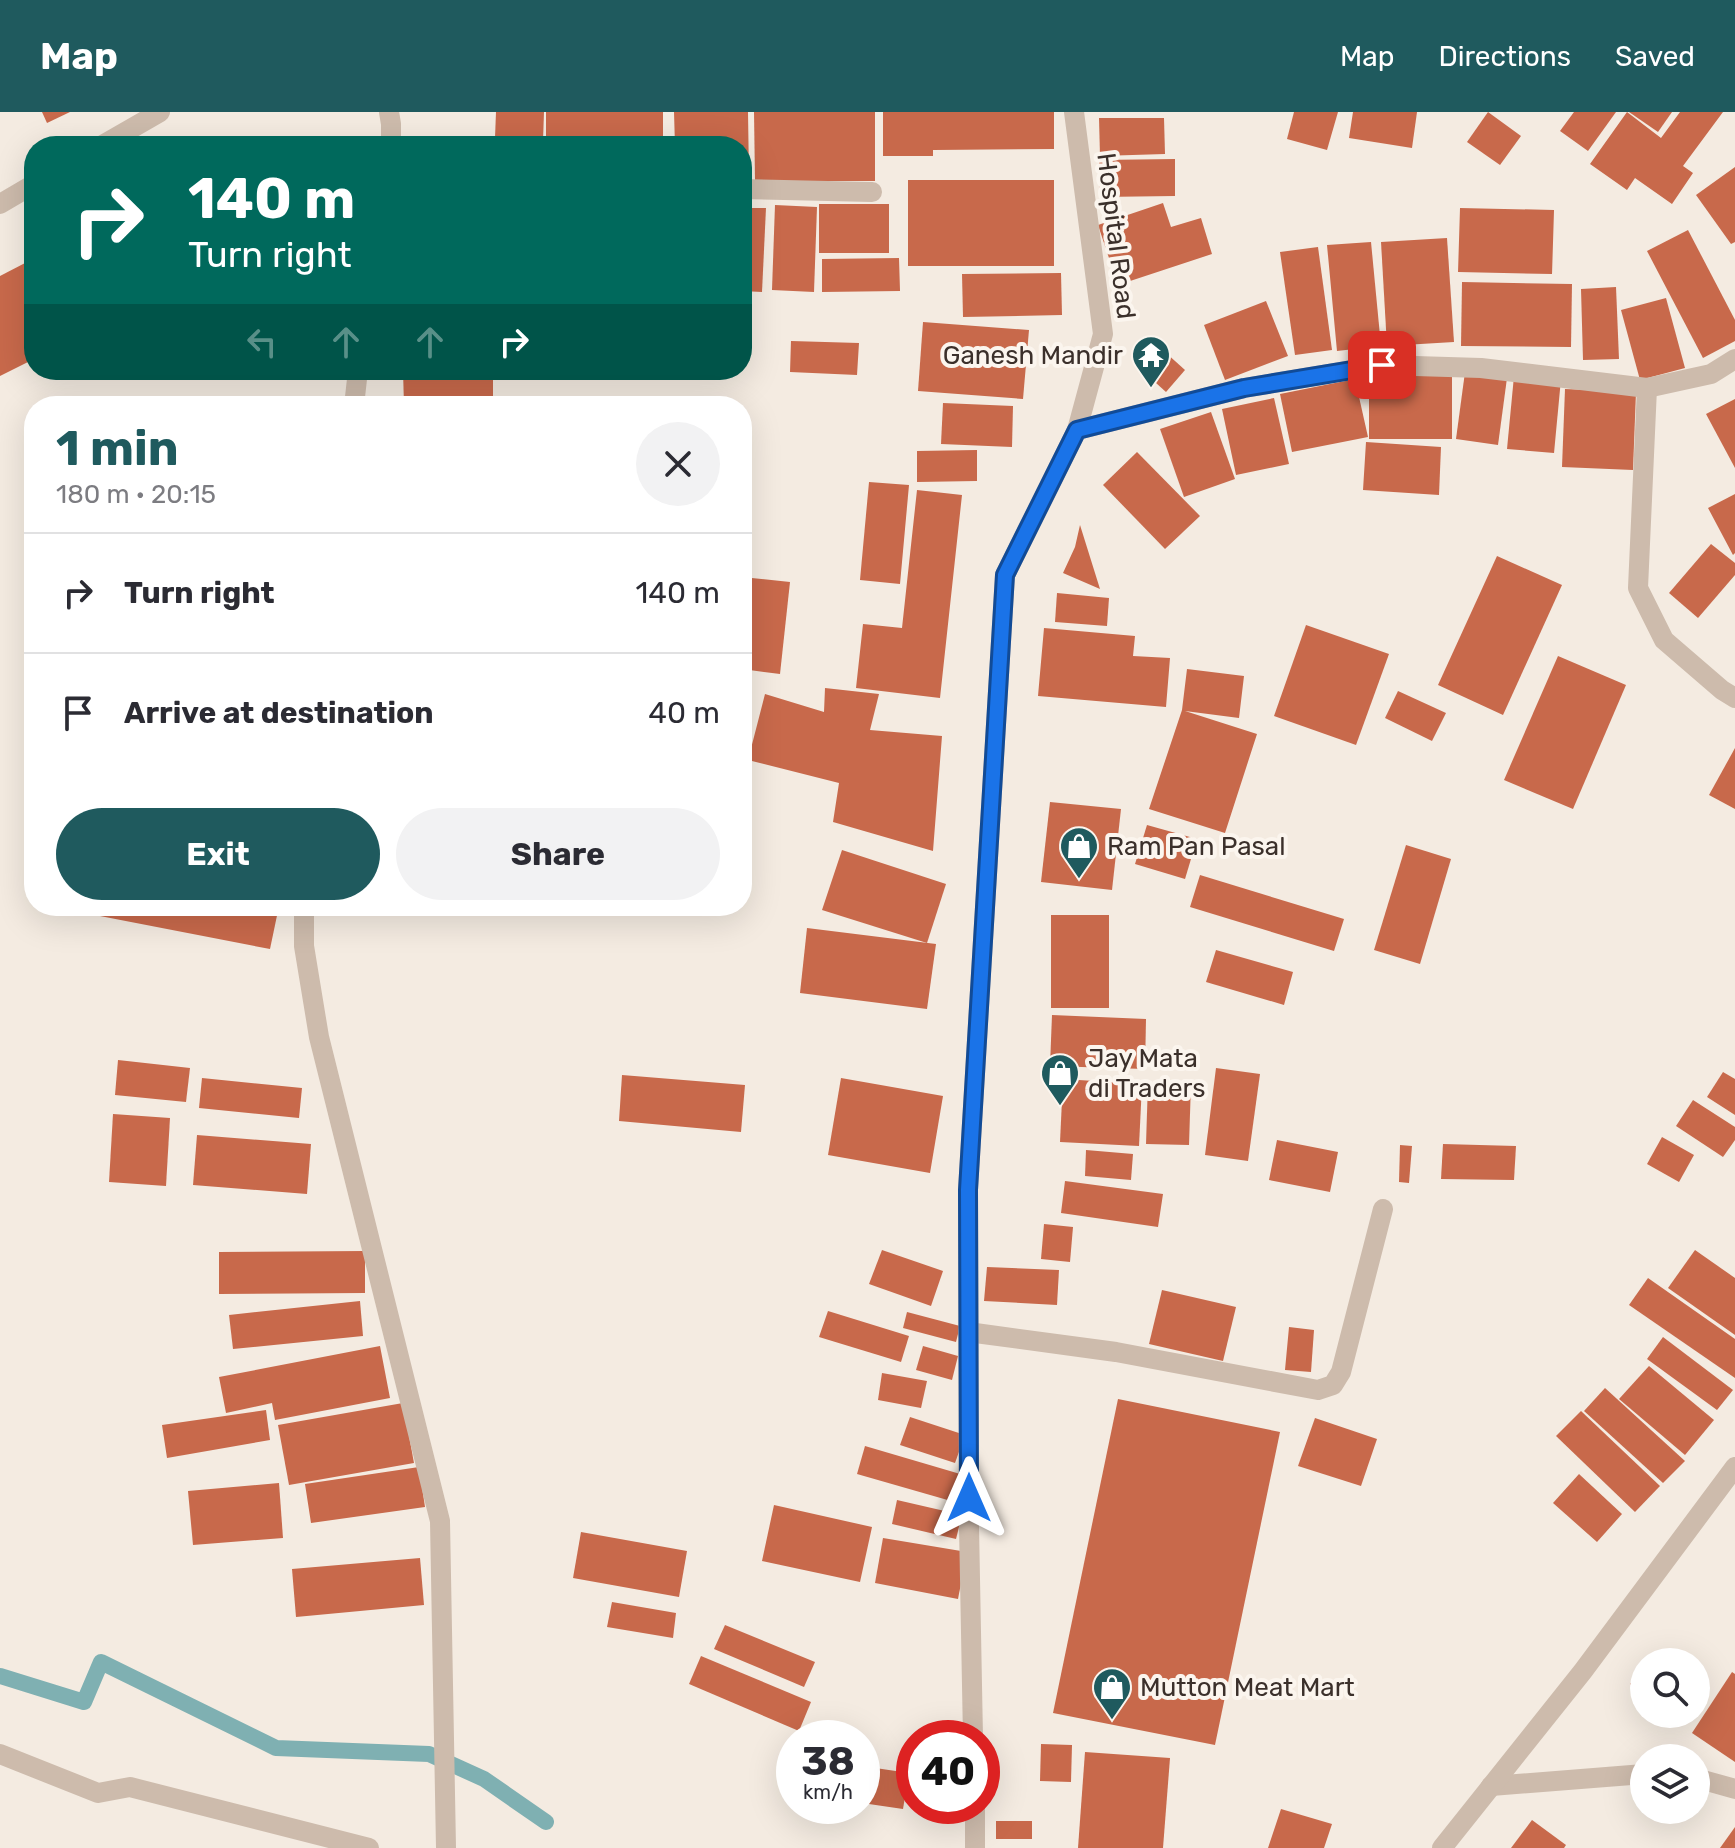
<!DOCTYPE html>
<meta charset="utf-8">
<style>
body{margin:0;font-family:Rubik,sans-serif;background:#f2f2f3;color:#2b2b33;height:100vh;display:flex;flex-direction:column;font-size:30px;white-space:nowrap}
*{box-sizing:border-box;margin:0}
p{font-size:26px;color:#7c7c81}
.icon{flex:none;width:44px;height:44px;fill:none;stroke:currentColor;stroke-width:2;stroke-linecap:round;stroke-linejoin:round}
.map{position:relative;flex:1;overflow:hidden}
.panel{position:absolute;left:24px;top:284px;width:728px;height:520px;display:flex;flex-direction:column;background:#fff;border-radius:32px;box-shadow:0 8px 32px #0002}
.panel>*{flex:none}
.top-card{position:absolute;left:24px;top:24px;width:728px;height:244px;border-radius:32px;box-shadow:0 8px 32px #0002;background:#00695c;color:#fff;overflow:hidden}
.buttons{position:absolute;left:1630px;top:1536px;display:grid;gap:16px}
.buttons a{display:grid;place-items:center;width:80px;height:80px;border-radius:50%;background:#fff;box-shadow:0 8px 32px #0002;font-size:40px}
.speed{position:absolute;left:776px;top:1608px;display:flex;gap:16px;font-size:40px;font-weight:700;text-align:center}
.speed>*{display:grid;place-content:center;width:104px;height:104px;border-radius:50%;background:#fff;box-shadow:0 8px 32px #0002;line-height:1}
.speed small{font-size:20px;font-weight:400}
.speed .limit{border:12px solid #d22;background:#fff;color:#111}
.pin{position:absolute;display:grid;place-items:center;width:68px;height:68px;color:#fff;margin:-34px;border-radius:16px;box-shadow:0 4px 12px #0006}
.me{position:absolute;width:88px;margin:-44px;rotate:0deg;stroke-linejoin:round;filter:drop-shadow(0 0 6px #0008)}
.turn{display:flex;align-items:center;gap:28px;height:168px;padding:0 32px;font-size:36px}
.turn .icon{width:104px;height:104px;stroke-width:2.5}
.turn b{display:block;font-size:56px;line-height:68px}
.lanes{display:flex;align-items:center;height:76px;padding:0 32px;background:#0003;justify-content:center;gap:40px;direction:ltr}
.lanes .off{opacity:.35}
.round{display:grid;place-items:center;flex:none;width:84px;height:84px;border-radius:42px;background:#f2f2f3}
.summary{display:flex;align-items:center;justify-content:space-between;height:136px;padding:0 32px}
h1{font-size:48px;font-weight:700;line-height:60px;color:#1f5a5e}
.action{display:flex;gap:16px;margin-top:auto;padding:16px 32px}
.action a{flex:1;height:92px;border-radius:48px;background:#1f5a5e;color:#fff;font-size:32px;font-weight:700;line-height:92px;text-align:center}
.action a+a{background:#f2f2f3;color:#2b2b33}
ul{padding:0;list-style:none}
li{display:flex;align-items:center;gap:24px;height:120px;padding:0 32px;border-top:2px solid #e1e1e2}
li div{flex:1}
li b{display:block;font-size:30px}
li em{font-style:normal}
header{display:flex;align-items:center;gap:48px;box-sizing:border-box;height:112px;padding:0 40px;background:#1f5a5e;color:#fff}
header strong{font-size:38px}
nav{display:flex;gap:44px;margin-inline-start:auto;font-size:28px}
.map>svg:first-child{display:block}
.lines{fill:none;stroke-linecap:round;stroke-linejoin:round}
.stream{stroke:#7fb0b2;stroke-width:16}
.building{fill:#c8694b}
.service{stroke:#cdbbac;stroke-width:20}
.minor{stroke:#cdbbac;stroke-width:20}
.tertiary{stroke:#cdbbac;stroke-width:20}
.route-casing{stroke:#114b97;stroke-width:20}
.route{stroke:#1a73e8;stroke-width:14}
.labels{text-anchor:middle;dominant-baseline:central;stroke-width:8;stroke-linejoin:round;paint-order:stroke}
.street-label{font-size:26px;fill:#3b302b;stroke:#fbf5ee}
.poi-label{font-size:26px;fill:#3b302b;stroke:#fbf5ee;text-anchor:start}
</style>
<header>
<strong>Map</strong>
<nav><a>Map</a><a>Directions</a><a>Saved</a></nav>
</header>
<div class="map">
<svg width="1735" height="1736" viewBox="0 0 1735 1736">
<rect width="100%" height="100%" fill="#f4ebe1"/>
<g class="lines">
<path class="stream" d="M0 1564 84 1590 101 1550 276 1636 429 1642 484 1667 546 1710"/>
</g>
<g class="building">
<path d="M42 0H70L47 11Z"/>
<path d="M496 0H544L543 29 495 26Z"/>
<rect x="546" y="0" width="117" height="24"/>
<path d="M674 0H748L749 65H742V34H675Z"/>
<path d="M754 0H875V69H755Z"/>
<path d="M883 0H1054V37L933 38V44H883Z"/>
<path d="M1294 0H1338L1327 38 1287 27Z"/>
<path d="M1353 0H1417L1412 36 1349 26Z"/>
<path d="M1488 0 1521 24 1500 53 1467 30Z"/>
<path d="M1574 0H1616L1588 39 1560 19Z"/>
<path d="M1627 0 1661 26 1680 0H1723L1683 54 1693 61 1672 92 1635 66 1627 78 1590 52Z"/>
<path d="M1629 0H1672L1658 20Z"/>
<path d="M1099 6H1164L1165 42 1100 44Z"/>
<rect x="544" y="27" width="116" height="7"/>
<path d="M1175 47V84L1100 85 1099 48Z"/>
<path d="M1735 55V130L1731 132 1696 83Z"/>
<rect x="908" y="68" width="146" height="86"/>
<path d="M1163 91 1171 115 1201 106 1212 142 1118 173 1098 113Z"/>
<rect x="819" y="92" width="70" height="49"/>
<path d="M775 93 817 95 814 180 772 178Z"/>
<path d="M742 96H766L762 180 742 179Z"/>
<path d="M1460 96 1554 98 1552 162 1458 160Z"/>
<path d="M1688 118 1735 208V229L1703 246 1647 139Z"/>
<path d="M1447 126 1454 230 1387 234 1381 130Z"/>
<path d="M1371 130 1381 234 1337 239 1327 133Z"/>
<path d="M1318 135 1332 238 1295 243 1280 140Z"/>
<path d="M899 146 900 179 822 180V147Z"/>
<path d="M27 150 34 164V247L0 264V164Z"/>
<path d="M1061 161 1062 203 963 205 962 162Z"/>
<path d="M1462 170 1572 172 1571 235 1461 234Z"/>
<path d="M1616 175 1619 247 1583 248 1581 177Z"/>
<path d="M1666 186 1685 256 1640 268 1621 198Z"/>
<path d="M1266 189 1288 244 1225 268 1204 213Z"/>
<path d="M923 210 1029 218 1023 287 918 279Z"/>
<path d="M791 229 859 231 857 263 790 260Z"/>
<path d="M1165 240 1185 258 1166 280 1146 262Z"/>
<path d="M403 258H493V294H404Z"/>
<path d="M1465 260 1507 266 1498 333 1456 327Z"/>
<rect x="1369" y="264" width="83" height="63"/>
<path d="M1514 264 1561 267 1554 341 1507 337Z"/>
<path d="M1355 267 1368 325 1292 340 1280 282Z"/>
<path d="M1565 277 1636 280 1633 358 1562 355Z"/>
<path d="M1274 286 1289 352 1236 363 1222 297Z"/>
<path d="M1735 287V356L1706 302Z"/>
<path d="M943 291 1013 294 1012 335 941 332Z"/>
<path d="M1211 300 1235 367 1184 385 1160 317Z"/>
<path d="M1366 330 1441 335 1439 383 1363 378Z"/>
<path d="M977 338V369L917 370V339Z"/>
<path d="M1137 340 1200 404 1165 437 1103 373Z"/>
<path d="M869 370 909 373 900 472 860 468Z"/>
<path d="M917 378 962 383 940 586 856 576 863 512 902 516Z"/>
<path d="M1735 382V441L1733 443 1708 396Z"/>
<path d="M1080 413 1100 477 1063 461 1075 435Z"/>
<path d="M1711 432 1735 451V463L1698 506 1669 481Z"/>
<path d="M1497 444 1562 473 1503 603 1438 573Z"/>
<path d="M742 465 790 470 780 562 742 557Z"/>
<path d="M1057 481 1109 486 1107 514 1055 510Z"/>
<path d="M1306 513 1389 542 1356 633 1274 604Z"/>
<path d="M1044 516 1135 524 1133 544 1170 546 1166 595 1038 584Z"/>
<path d="M1558 544 1626 573 1573 697 1504 668Z"/>
<path d="M1187 557 1244 564 1239 606 1185 599 1257 622 1225 721 1149 697 1182 598Z"/>
<path d="M825 576 879 582 870 618 942 624 933 739 833 710 839 671 748 648 765 582 824 600Z"/>
<path d="M1398 579 1446 601 1432 629 1385 606Z"/>
<path d="M1735 636V697L1709 683Z"/>
<path d="M1050 690 1121 697 1112 778 1041 770Z"/>
<path d="M1147 713 1197 727 1185 767 1135 752Z"/>
<path d="M1406 733 1451 747 1420 852 1374 838Z"/>
<path d="M842 738 946 772 927 831 822 798Z"/>
<path d="M1200 763 1344 807 1334 839 1190 795Z"/>
<path d="M70 794H279L270 837 69 798Z"/>
<rect x="1051" y="803" width="58" height="93"/>
<path d="M807 816 936 832 927 897 800 881Z"/>
<path d="M1216 838 1293 860 1284 893 1206 870Z"/>
<path d="M1052 903 1146 907 1145 957 1050 954Z"/>
<path d="M118 948 190 956 186 990 115 983Z"/>
<path d="M1216 956 1260 962 1248 1049 1205 1043Z"/>
<path d="M1723 960 1735 967V1003L1707 985Z"/>
<path d="M622 963 745 973 741 1020 619 1009Z"/>
<path d="M202 966 302 976 299 1006 199 996Z"/>
<path d="M841 966 943 984 930 1061 828 1043Z"/>
<path d="M1063 967 1142 972 1139 1034 1060 1030Z"/>
<path d="M1148 970 1191 971 1189 1033 1146 1032Z"/>
<path d="M1693 988 1735 1015V1028L1723 1045 1676 1014Z"/>
<path d="M113 1002 170 1006 166 1074 109 1070Z"/>
<path d="M197 1023 311 1032 307 1082 193 1073Z"/>
<path d="M1662 1025 1694 1043 1679 1070 1647 1052Z"/>
<path d="M1277 1028 1338 1040 1330 1080 1269 1068Z"/>
<path d="M1443 1032 1516 1034 1514 1068 1441 1067Z"/>
<path d="M1400 1033 1412 1034 1409 1071 1399 1070Z"/>
<path d="M1086 1038 1133 1042 1131 1068 1085 1064Z"/>
<path d="M1065 1069 1163 1082 1158 1115 1061 1101Z"/>
<path d="M1044 1112 1073 1115 1070 1150 1041 1147Z"/>
<path d="M882 1138 943 1159 931 1194 869 1172Z"/>
<path d="M1695 1138 1735 1166V1223L1668 1176Z"/>
<path d="M365 1139V1181L219 1182V1140Z"/>
<path d="M987 1155 1059 1158 1057 1193 984 1189Z"/>
<path d="M1648 1166 1735 1227V1266L1629 1193Z"/>
<path d="M1162 1178 1236 1195 1223 1249 1149 1232Z"/>
<path d="M360 1189 363 1224 233 1237 229 1203Z"/>
<path d="M828 1199 909 1224 901 1250 819 1225Z"/>
<path d="M907 1200 960 1214 956 1230 903 1216Z"/>
<path d="M1289 1215 1314 1218 1311 1260 1285 1258Z"/>
<path d="M1663 1225 1733 1278 1717 1298 1647 1247Z"/>
<path d="M380 1234 390 1286 275 1308 272 1291 226 1301 219 1265Z"/>
<path d="M923 1234 958 1244 952 1268 916 1258Z"/>
<path d="M1649 1254 1714 1308 1685 1343 1619 1287Z"/>
<path d="M882 1261 927 1269 921 1296 878 1288Z"/>
<path d="M1605 1276 1685 1349 1663 1371 1584 1299Z"/>
<path d="M1118 1287 1280 1320 1215 1633 1053 1601Z"/>
<path d="M403 1291 414 1351 289 1373 278 1313Z"/>
<path d="M266 1298 270 1328 167 1346 162 1313Z"/>
<path d="M1581 1299 1660 1374 1635 1400 1556 1324Z"/>
<path d="M910 1305 965 1323 955 1351 900 1333Z"/>
<path d="M1315 1306 1377 1327 1361 1374 1298 1354Z"/>
<path d="M865 1334 967 1364 958 1391 857 1362Z"/>
<path d="M419 1355 425 1395 311 1411 305 1372Z"/>
<path d="M1579 1362 1622 1402 1597 1430 1553 1391Z"/>
<path d="M279 1371 283 1426 193 1433 188 1379Z"/>
<path d="M897 1388 962 1403 956 1427 892 1412Z"/>
<path d="M774 1393 872 1415 860 1470 762 1449Z"/>
<path d="M581 1420 687 1439 679 1485 573 1466Z"/>
<path d="M883 1426 967 1440 958 1487 875 1471Z"/>
<path d="M420 1446 424 1493 296 1505 292 1457Z"/>
<path d="M612 1490 676 1501 673 1526 607 1515Z"/>
<path d="M725 1513 815 1550 804 1575 714 1537Z"/>
<path d="M701 1544 811 1590 799 1619 689 1572Z"/>
<path d="M1644 1555V1583L1630 1572Z"/>
<path d="M1732 1560 1735 1562V1650L1692 1621Z"/>
<path d="M1041 1632 1072 1633 1071 1670 1040 1669Z"/>
<path d="M1085 1640 1170 1646 1163 1736H1078Z"/>
<path d="M862 1654 909 1661 903 1697 862 1691Z"/>
<path d="M1281 1697 1332 1712 1324 1736H1268Z"/>
<path d="M1532 1708 1566 1733 1564 1736H1511Z"/>
<rect x="996" y="1709" width="36" height="18"/>
<path d="M1735 1715V1736H1720Z"/>
</g>
<g class="lines">
<path class="service" d="M0 1642 98 1681 130 1675 369 1736"/>
<g class="minor">
<path d="M389 0 391 12V34"/>
<path d="M101 34 160 0"/>
<path d="M742 77 872 80"/>
<path d="M0 92 34 72"/>
<path d="M1647 276 1638 476 1664 528 1722 578 1735 586"/>
<path d="M354 294 358 258"/>
<path d="M1077 318 1244 276 1382 253 1481 256 1647 276 1711 262 1735 247"/>
<path d="M304 794V834L319 925 440 1409 446 1736"/>
<path d="M968 1220 1116 1240 1318 1278 1333 1273 1341 1260 1383 1097"/>
<path d="M1696 1666 1735 1677"/>
<path d="M1491 1674 1644 1662"/>
<path d="M1442 1736 1583 1559 1735 1355"/>
</g>
<g class="tertiary">
<path d="M973 1626 969 1414 968 1078 1005 463 1077 318 1103 222 1074 0"/>
<path d="M975 1694V1736"/>
</g>
</g>
<g class="lines">
<g class="route-casing">
<path id="route" d="M969 1386 968 1078 1005 463 1077 318 1244 276 1382 253"/>
</g>
<use href="#route" class="route"/>
</g>
<defs>
<g id="temple-pin" transform="scale(2)"><path d="M0 17L-7.5 6A9.5 9.5 0 1 1 7.5 6Z" fill="#1f5a5e" stroke="#fbf5ee"/><path d="M0-6L5-2H3V0L6.5 2.5H4V6H1.5V3h-3V6H-4V2.5H-6.5L-3 0V-2H-5Z" fill="#fff"/></g>
<g id="shop-pin" transform="scale(2)"><path d="M0 17L-7.5 6A9.5 9.5 0 1 1 7.5 6Z" fill="#1f5a5e" stroke="#fbf5ee"/><path d="M-5-2.5h2.3a2.7 3.5 0 0 1 5.4 0H5L5.5 6h-11ZM-1.5-2.5h3a1.5 2.3 0 0 0-3 0Z" fill="#fff"/></g>
</defs>
<g fill-rule="evenodd">
<use href="#temple-pin" x="1151" y="243"/>
<use href="#shop-pin" x="1079" y="734"/>
<use href="#shop-pin" x="1060" y="961"/>
<use href="#shop-pin" x="1112" y="1575"/>
</g>
<g class="labels">
<g class="street-label">
<text transform="translate(1116 124) rotate(83)">Hospital Road</text>
</g>
<g class="poi-label">
<text x="1123" y="243" text-anchor="end">Ganesh Mandir</text>
<text x="1107" y="734">Ram Pan Pasal</text>
<text x="1088" y="946">Jay Mata<tspan x="1088" dy="30">di Traders</tspan></text>
<text x="1140" y="1575">Mutton Meat Mart</text>
</g>
</g>
</svg>
<div class="buttons">
<a><svg class="icon" aria-label="search" viewBox="0 0 24 24"><circle cx="10" cy="10" r="6"/><path d="M15 15l6 6"/></svg></a>
<a><svg class="icon" aria-label="layers" viewBox="0 0 24 24"><path d="M12 4l9 5-9 5-9-5zM3 14l9 5 9-5"/></svg></a>
</div>
<div class="speed"><div>38<small>km/h</small></div><div class="limit">40</div></div>
<div class="pin" style="left:1382px;top:253px;background:#d93025"><svg class="icon" aria-label="arrive" viewBox="0 0 24 24"><path d="M6 21V4h12l-3 4 3 4H6"/></svg></div>
<svg class="me" style="left:969px;top:1386px" viewBox="-20 -20 40 40"><path d="M0-17L14 15 0 8-14 15z" fill="#1a73e8" stroke="#fff" stroke-width="4"/></svg>
<div class="top-card">
<div class="turn"><svg class="icon" aria-label="right" viewBox="0 0 24 24"><path d="M7 20v-9h11M14 6l5 5-5 5"/></svg><div><b>140 m</b>Turn right</div></div>
<div class="lanes"><svg class="icon off" aria-label="left" viewBox="0 0 24 24"><path d="M17 20v-9H6M10 6l-5 5 5 5"/></svg><svg class="icon off" aria-label="ahead" viewBox="0 0 24 24"><path d="M12 20V5M6 11l6-6 6 6"/></svg><svg class="icon off" aria-label="ahead" viewBox="0 0 24 24"><path d="M12 20V5M6 11l6-6 6 6"/></svg><svg class="icon" aria-label="right" viewBox="0 0 24 24"><path d="M7 20v-9h11M14 6l5 5-5 5"/></svg></div>
</div>
<section class="panel">
<div class="summary"><div><h1>1 min</h1><p>180 m · 20:15</p></div><a class="round"><svg class="icon" aria-label="close" viewBox="0 0 24 24"><path d="M6 6l12 12M18 6L6 18"/></svg></a></div>
<ul>
<li><svg class="icon" aria-label="right" viewBox="0 0 24 24"><path d="M7 20v-9h11M14 6l5 5-5 5"/></svg><div><b>Turn right</b></div><em>140 m</em></li>
<li><svg class="icon" aria-label="arrive" viewBox="0 0 24 24"><path d="M6 21V4h12l-3 4 3 4H6"/></svg><div><b>Arrive at destination</b></div><em>40 m</em></li>
</ul>
<div class="action"><a>Exit</a><a>Share</a></div>
</section>
</div>
